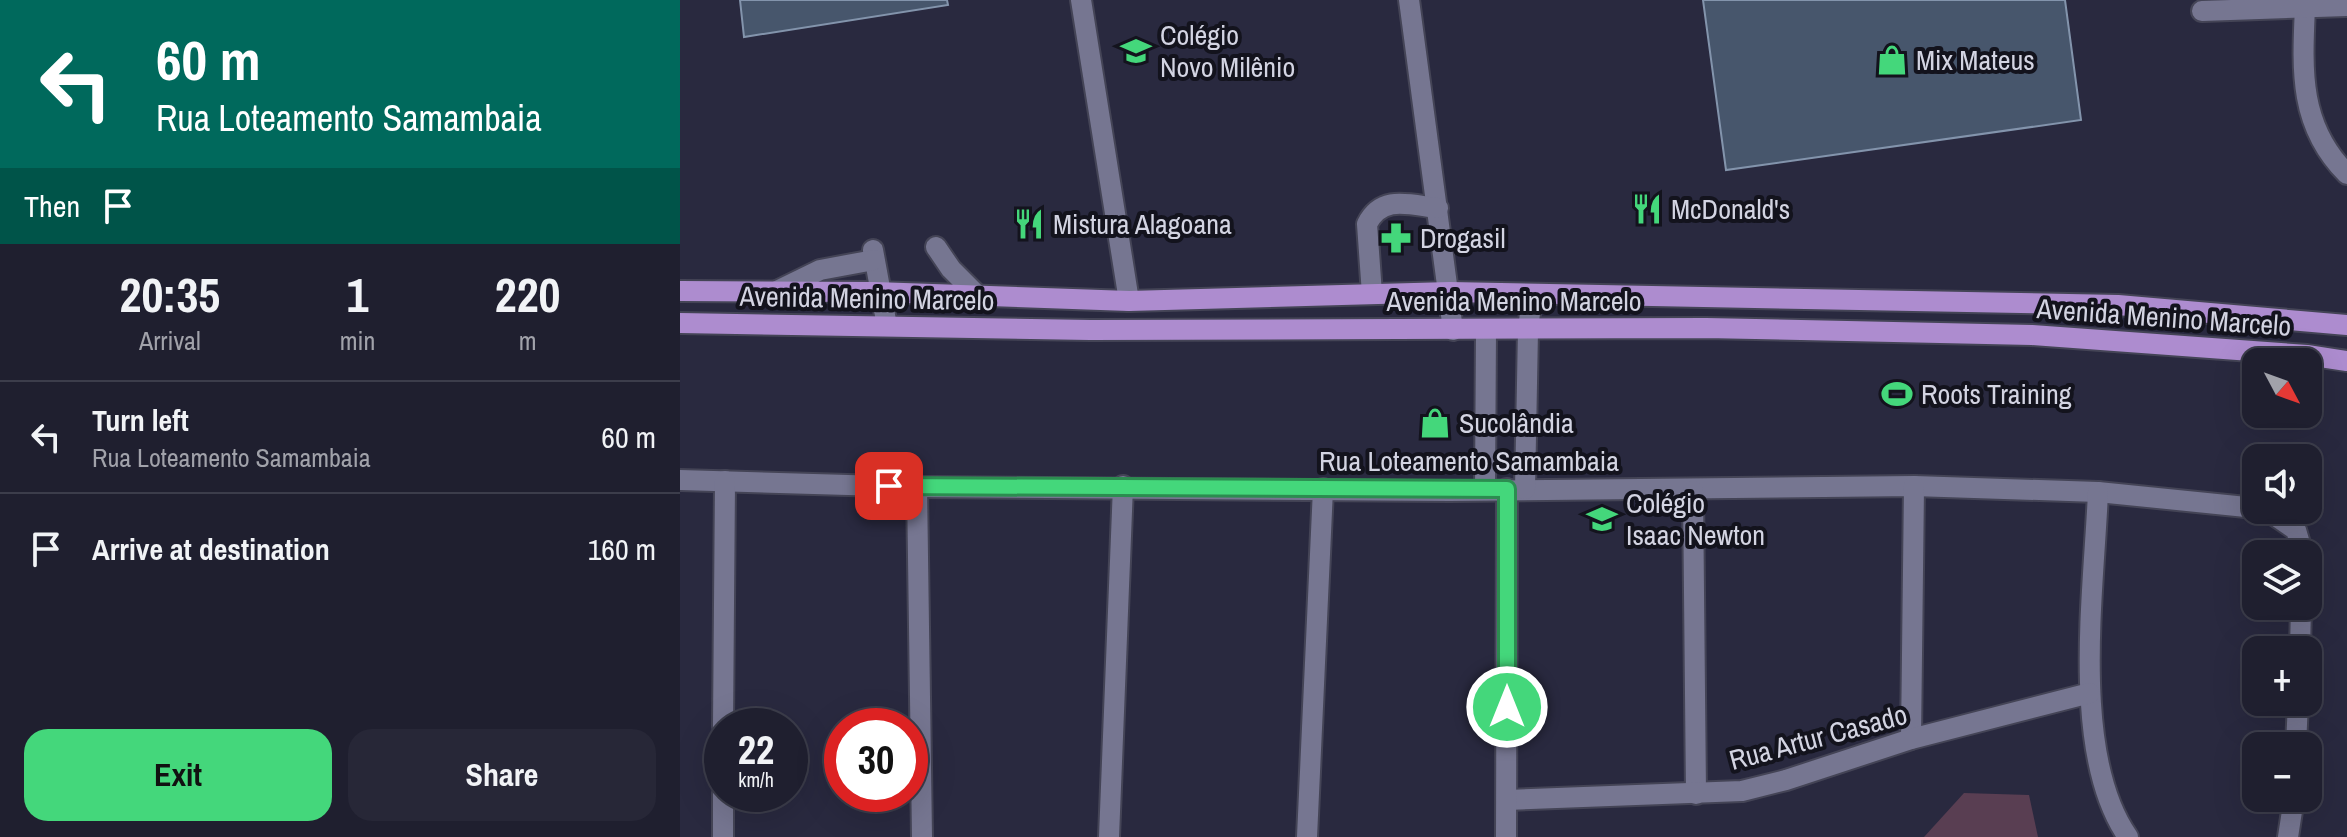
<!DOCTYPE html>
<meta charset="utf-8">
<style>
body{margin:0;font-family:"Archivo Narrow",sans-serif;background:#272737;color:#f1f3f6;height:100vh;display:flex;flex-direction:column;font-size:30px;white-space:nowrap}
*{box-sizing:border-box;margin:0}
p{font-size:26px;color:#a1a2aa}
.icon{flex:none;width:44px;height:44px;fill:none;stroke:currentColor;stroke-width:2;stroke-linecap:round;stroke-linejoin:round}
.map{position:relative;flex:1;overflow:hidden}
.side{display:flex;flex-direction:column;background:#1f1f2f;width:680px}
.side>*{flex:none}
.guide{background:#00695c;color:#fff;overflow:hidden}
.needle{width:52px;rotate:131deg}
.tools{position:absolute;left:1562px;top:348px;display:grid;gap:16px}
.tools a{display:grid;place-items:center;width:80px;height:80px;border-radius:16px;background:#1f1f2f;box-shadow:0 8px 32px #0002,0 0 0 2px #3c3d4b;font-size:40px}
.speed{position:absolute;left:24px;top:708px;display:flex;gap:16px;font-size:40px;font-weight:700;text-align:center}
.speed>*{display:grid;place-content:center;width:104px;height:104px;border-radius:50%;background:#1f1f2f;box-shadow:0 8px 32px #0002,0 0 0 2px #3c3d4b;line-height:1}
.speed small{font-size:20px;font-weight:400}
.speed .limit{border:12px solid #d22;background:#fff;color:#111}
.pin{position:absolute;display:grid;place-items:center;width:68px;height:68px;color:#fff;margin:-34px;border-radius:16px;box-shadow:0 4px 12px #0006}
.me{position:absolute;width:88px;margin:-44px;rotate:0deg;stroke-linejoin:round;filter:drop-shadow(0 0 6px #0008)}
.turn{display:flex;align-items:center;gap:28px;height:168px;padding:0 24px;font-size:36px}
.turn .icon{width:104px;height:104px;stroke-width:2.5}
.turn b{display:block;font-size:56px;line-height:68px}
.then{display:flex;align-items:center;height:76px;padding:0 24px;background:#0003;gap:16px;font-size:30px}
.eta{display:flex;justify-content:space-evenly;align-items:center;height:136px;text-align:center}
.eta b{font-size:48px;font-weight:800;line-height:56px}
.cta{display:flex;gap:16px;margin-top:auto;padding:16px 24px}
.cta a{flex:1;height:92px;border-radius:24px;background:#44d77b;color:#111;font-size:32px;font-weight:800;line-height:92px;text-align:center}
.cta a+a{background:#272737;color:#f1f3f6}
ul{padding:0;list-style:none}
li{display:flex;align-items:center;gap:24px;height:112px;padding:0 24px;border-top:2px solid #3c3d4b}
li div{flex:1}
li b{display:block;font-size:30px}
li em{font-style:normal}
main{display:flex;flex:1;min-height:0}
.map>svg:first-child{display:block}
.green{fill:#593e52}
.building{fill:#47566c;stroke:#8394ac;stroke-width:2}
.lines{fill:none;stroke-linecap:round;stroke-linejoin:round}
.minor-casing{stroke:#444456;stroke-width:24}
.major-casing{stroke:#444456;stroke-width:24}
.minor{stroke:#767691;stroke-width:20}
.major{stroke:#ad8ccf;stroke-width:20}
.route-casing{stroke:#2c8c50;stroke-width:20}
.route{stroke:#44d77b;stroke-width:14}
.labels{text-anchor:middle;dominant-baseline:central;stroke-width:8;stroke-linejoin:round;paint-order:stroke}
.poi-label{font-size:28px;fill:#d3d4e2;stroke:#13131d;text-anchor:start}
.street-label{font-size:28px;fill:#d3d4e2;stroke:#13131d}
</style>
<main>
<section class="side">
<div class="guide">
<div class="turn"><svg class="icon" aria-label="left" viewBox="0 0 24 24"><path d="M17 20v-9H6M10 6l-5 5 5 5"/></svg><div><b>60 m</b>Rua Loteamento Samambaia</div></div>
<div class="then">Then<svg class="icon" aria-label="arrive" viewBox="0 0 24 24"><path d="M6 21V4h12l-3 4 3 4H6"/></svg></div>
</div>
<div class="eta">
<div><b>20:35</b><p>Arrival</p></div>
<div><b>1</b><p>min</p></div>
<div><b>220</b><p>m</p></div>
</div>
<ul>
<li><svg class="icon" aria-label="left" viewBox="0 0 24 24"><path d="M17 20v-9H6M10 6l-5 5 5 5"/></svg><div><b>Turn left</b><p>Rua Loteamento Samambaia</p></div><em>60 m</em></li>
<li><svg class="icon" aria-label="arrive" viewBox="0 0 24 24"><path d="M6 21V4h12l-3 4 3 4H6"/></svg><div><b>Arrive at destination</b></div><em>160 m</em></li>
</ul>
<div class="cta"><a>Exit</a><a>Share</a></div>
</section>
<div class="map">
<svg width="1667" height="837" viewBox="0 0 1667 837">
<rect width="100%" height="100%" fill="#29293f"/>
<path class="green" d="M1284 793 1349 795 1358 837H1244Z"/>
<g class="building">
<path d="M60 0H267L268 5 64 37Z"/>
<path d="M1023 0H1385L1401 120 1046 170Z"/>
</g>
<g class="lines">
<g class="minor-casing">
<g id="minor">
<path d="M401 0 449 301"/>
<path d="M729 0 773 330"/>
<path d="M1625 7C1622 71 1619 126 1667 174"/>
<path d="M1522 11 1667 6"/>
<path d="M256 247 271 269 297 295"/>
<path d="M193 250 207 326"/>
<path d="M97 291 140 270 194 260"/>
<path d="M692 294 687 224C702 194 730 205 758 208"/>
<path d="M0 480 237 487 770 491 1234 486 1418 492 1576 508"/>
<path d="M237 487 242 837"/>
<path d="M805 489 806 330"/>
<path d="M845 489 848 330 852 296"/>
<path d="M1013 491 1016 794"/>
<path d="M1418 492C1414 590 1390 754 1448 837"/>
<path d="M1587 510 1616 530 1623 554"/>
<path d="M1620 650 1621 606"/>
<path d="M43 726 45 481"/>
<path d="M1231 739 1234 486"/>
<path d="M1616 746 1618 702"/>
<path d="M827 800 1062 791 1106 780 1231 739 1410 693"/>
<path d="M43 837V794"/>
<path d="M429 837 443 486"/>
<path d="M627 837 643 489"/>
<path d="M826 837 827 489"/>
<path d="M1608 837 1614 798"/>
</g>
</g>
<g class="major-casing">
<g id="major">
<path d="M0 291 195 292 449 301 770 292 1438 305 1667 325"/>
<path d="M0 323 410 330 1026 328 1352 335 1627 355 1667 361"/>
</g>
</g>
<use href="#minor" class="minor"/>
<use href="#major" class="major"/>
</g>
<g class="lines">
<g class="route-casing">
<path id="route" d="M209 486 827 489V707"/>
</g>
<use href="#route" class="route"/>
</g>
<defs>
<g id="school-bare" transform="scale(2.4)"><path d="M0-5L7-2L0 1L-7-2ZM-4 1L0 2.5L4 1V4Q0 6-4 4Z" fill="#44d77b" stroke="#13131d" stroke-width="2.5" paint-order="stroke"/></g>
<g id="shop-bare" transform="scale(2.4)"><path d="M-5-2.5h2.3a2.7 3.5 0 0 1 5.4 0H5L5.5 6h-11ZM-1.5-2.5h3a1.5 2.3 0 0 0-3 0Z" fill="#44d77b" stroke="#13131d" stroke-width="2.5" paint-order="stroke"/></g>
<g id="restaurant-bare" transform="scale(2.4)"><path d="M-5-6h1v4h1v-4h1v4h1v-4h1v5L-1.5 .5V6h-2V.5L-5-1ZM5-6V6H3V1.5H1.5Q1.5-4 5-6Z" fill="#44d77b" stroke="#13131d" stroke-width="2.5" paint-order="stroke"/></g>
<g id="pharmacy-bare" transform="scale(2.4)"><path d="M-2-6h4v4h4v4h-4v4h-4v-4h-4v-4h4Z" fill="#44d77b" stroke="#13131d" stroke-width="2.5" paint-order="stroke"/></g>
<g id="stadium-bare" transform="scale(2.4)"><path d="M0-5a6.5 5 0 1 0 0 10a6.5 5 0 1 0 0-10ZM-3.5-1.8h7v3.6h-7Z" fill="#44d77b" stroke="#13131d" stroke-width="2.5" paint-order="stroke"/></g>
</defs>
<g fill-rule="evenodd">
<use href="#school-bare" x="456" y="51"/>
<use href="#shop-bare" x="1212" y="60"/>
<use href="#restaurant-bare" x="967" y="209"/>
<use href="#restaurant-bare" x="349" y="224"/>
<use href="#pharmacy-bare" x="716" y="238"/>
<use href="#stadium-bare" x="1217" y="394"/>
<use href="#shop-bare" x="755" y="423"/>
<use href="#school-bare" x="922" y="519"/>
</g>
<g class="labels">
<g class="poi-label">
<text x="480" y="35">Colégio<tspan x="480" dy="32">Novo Milênio</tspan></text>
<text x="1236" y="60">Mix Mateus</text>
<text x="991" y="209">McDonald's</text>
<text x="373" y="224">Mistura Alagoana</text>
<text x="740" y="238">Drogasil</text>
<text x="1241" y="394">Roots Training</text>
<text x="779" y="423">Sucolândia</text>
<text x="946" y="503">Colégio<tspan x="946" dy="32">Isaac Newton</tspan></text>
</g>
<g class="street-label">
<text transform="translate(187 298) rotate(1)">Avenida Menino Marcelo</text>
<text x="834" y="301">Avenida Menino Marcelo</text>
<text transform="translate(1484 317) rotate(4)">Avenida Menino Marcelo</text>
<text x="789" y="461">Rua Loteamento Samambaia</text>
<text transform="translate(1138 737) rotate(-15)">Rua Artur Casado</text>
</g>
</g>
</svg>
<div class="tools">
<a><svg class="needle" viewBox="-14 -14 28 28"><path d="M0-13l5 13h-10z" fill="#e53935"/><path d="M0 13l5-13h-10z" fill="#a1a2aa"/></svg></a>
<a><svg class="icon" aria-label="sound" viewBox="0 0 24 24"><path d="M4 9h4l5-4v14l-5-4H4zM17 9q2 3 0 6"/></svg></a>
<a><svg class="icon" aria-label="layers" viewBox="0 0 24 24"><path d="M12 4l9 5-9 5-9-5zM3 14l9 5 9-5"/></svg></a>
<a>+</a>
<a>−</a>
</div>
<div class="speed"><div>22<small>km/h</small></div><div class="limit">30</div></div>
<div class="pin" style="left:209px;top:486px;background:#d93025"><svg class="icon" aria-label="arrive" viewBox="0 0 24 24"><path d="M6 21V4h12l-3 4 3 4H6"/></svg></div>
<svg class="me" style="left:827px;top:707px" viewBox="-20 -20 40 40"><circle r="17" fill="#44d77b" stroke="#fff" stroke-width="3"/><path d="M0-11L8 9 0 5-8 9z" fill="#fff"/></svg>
</div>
</main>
